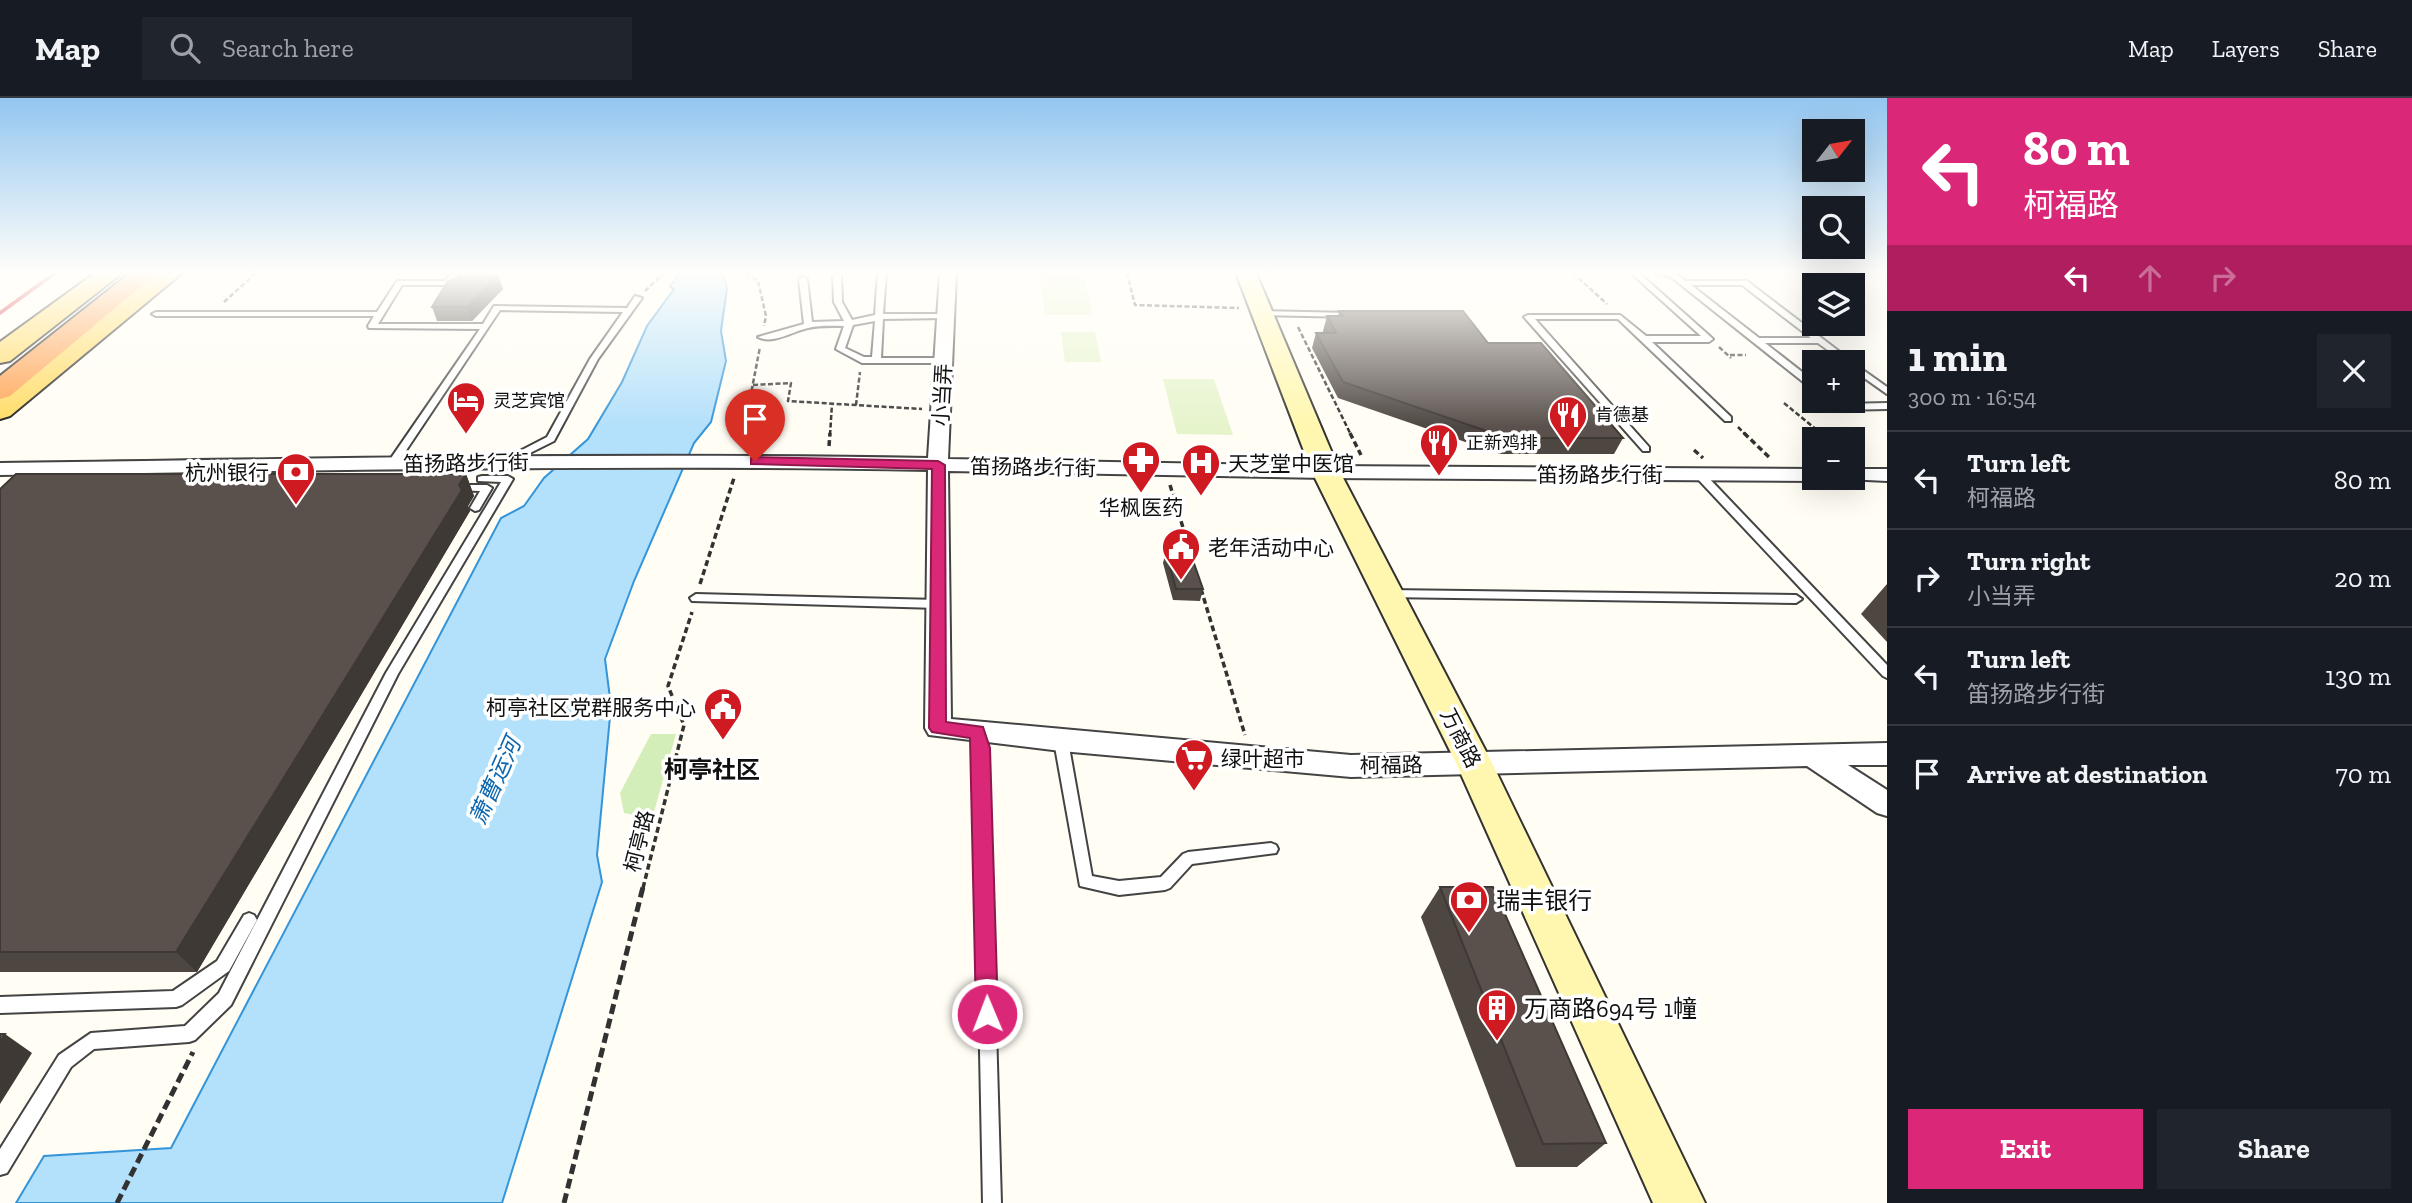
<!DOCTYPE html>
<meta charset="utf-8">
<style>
body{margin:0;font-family:"Zilla Slab","Noto Sans SC",serif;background:#20242c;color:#f1f3f6;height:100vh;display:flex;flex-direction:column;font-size:26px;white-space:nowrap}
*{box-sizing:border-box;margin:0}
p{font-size:23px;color:#9ea1a6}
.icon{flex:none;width:38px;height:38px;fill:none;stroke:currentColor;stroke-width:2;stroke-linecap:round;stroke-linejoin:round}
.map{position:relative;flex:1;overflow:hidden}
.sheet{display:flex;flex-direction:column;background:#171b24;width:525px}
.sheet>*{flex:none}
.top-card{background:#db2777;color:#fff;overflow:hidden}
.needle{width:46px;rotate:59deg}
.tools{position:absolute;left:1802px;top:21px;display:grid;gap:14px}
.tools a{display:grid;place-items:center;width:63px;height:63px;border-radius:0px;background:#171b24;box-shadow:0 7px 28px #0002;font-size:35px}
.pin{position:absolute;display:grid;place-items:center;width:60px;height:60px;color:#fff;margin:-72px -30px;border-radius:50% 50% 50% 0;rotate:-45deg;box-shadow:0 0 7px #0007}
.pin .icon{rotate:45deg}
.me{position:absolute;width:77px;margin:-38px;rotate:359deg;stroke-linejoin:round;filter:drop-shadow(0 0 5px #0008)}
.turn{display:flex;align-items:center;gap:24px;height:147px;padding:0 21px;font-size:32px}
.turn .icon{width:91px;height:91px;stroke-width:2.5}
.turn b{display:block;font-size:49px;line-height:60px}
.lanes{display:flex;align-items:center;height:66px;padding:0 21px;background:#0003;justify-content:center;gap:35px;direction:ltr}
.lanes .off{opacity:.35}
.round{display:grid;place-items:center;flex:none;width:74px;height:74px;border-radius:0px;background:#20242c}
.head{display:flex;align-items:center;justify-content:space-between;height:119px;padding:0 21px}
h1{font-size:42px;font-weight:700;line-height:52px}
.primary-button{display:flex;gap:14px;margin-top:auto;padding:14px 21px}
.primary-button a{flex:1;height:80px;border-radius:0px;background:#db2777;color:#fff;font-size:28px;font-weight:700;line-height:80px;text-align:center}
.primary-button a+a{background:#20242c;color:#f1f3f6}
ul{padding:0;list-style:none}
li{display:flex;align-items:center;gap:21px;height:98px;padding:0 21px;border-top:2px solid #363941}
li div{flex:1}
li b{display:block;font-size:26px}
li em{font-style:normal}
header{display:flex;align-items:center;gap:42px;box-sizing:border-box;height:98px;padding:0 35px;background:#171b24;border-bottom:2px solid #363941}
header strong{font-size:33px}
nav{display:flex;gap:38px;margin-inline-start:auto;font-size:24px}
.search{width:490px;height:63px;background:#20242c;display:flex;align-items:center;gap:18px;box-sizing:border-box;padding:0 24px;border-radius:0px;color:#9ea1a6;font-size:26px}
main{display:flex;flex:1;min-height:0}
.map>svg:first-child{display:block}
.green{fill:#d4eeb9}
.pitch{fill:#e6f4cc}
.water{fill:#b3e0fb;stroke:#3495d9;stroke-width:2}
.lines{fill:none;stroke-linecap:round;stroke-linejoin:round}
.lane-casing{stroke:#434343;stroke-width:4}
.street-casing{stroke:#434343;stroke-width:4}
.secondary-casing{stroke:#323232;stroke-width:4}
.primary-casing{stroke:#212121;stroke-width:4}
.highway-casing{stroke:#212121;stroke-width:4}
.path-far2{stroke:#323232;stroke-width:2.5;stroke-dasharray:5 2.5;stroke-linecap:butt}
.path-far1{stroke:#323232;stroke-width:3.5;stroke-dasharray:6 3.5;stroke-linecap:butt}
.path{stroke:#323232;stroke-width:5;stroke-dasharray:10 5;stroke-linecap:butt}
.lane{fill:#fff;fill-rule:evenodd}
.street{fill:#fff;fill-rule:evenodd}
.secondary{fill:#fff7af;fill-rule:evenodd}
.primary{fill:#ffdb64;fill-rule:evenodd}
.highway{fill:#ffa352;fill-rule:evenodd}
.rail{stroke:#cf1a21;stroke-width:3.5}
.wall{fill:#4d4641}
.shaded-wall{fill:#3f3935}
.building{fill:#5a514c;stroke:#3f3935;stroke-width:2}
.route{fill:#db2777;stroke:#8e194d;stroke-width:2}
.labels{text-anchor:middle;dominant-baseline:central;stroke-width:7;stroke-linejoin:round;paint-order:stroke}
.far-poi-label{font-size:18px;fill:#101010;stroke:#fff;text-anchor:start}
.street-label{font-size:21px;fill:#101010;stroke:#fff}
.poi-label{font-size:21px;fill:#101010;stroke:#fff;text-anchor:start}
.water-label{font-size:23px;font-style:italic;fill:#0d67af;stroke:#fff}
.quarter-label{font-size:24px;font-weight:bold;fill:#101010;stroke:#fff}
.near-poi-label{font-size:24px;fill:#101010;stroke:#fff;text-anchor:start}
</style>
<header>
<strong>Map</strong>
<div class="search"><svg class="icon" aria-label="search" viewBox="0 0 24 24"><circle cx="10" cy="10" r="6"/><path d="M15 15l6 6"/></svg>Search here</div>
<nav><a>Map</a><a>Layers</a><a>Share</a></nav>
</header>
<main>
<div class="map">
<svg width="1887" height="1105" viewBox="0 0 1887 1105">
<rect width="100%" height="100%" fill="#fffdf4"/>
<path class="green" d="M651 636H676L652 721 624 715 620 695Z"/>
<g class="pitch">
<path d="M1040 176H1084L1092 217H1045Z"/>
<path d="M1061 234H1095L1101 264H1065Z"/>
<path d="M1163 281H1214L1233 337 1177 336Z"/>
</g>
<path class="water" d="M680 175H723L727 190 721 233 726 263 711 324 694 345 634 483 605 561 611 608 597 757 602 784 502 1105H16L44 1058 171 1050 501 420 524 408 544 380 588 341 622 284 647 228 674 191 670 189Z"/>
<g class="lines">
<g class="lane-casing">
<g id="lane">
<path d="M452 175H460L450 187H402L378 226H483L494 208H497L627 210 635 198 642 200 598 261 554 343 508 366 504 367 499 364 547 339 590 261 623 214 500 212 397 366 392 369 387 366 480 231 369 230 368 228 374 218H156L152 216 156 214H377L397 183H445Z"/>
<path d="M878 175H886L883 216H946L950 218 946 220 883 221 881 260H944L947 261V265H862L836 251 844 228C832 228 820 227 808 230 793 233 773 247 758 239L804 226 799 181 803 179 807 181 812 224 844 223 834 204 833 178 837 176 841 178 842 204 852 222 875 217ZM875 223 872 259H864L845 250 853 227Z"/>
<path d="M1631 175H1639L1713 241 1709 244H1652L1731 319V323H1725L1618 221H1535L1649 349V353H1643L1524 219 1528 217H1620L1646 238H1701Z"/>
<path d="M1655 175H1676L1685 183H1747L1853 264H1844L1818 245H1765L1815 284V292L1812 291 1671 179ZM1691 187H1742L1811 240H1759Z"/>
<path d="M1260 213 1353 215 1357 217 1353 219 1263 217H1260Z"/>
<path d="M1853 265 1887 289V296L1853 272Z"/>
<path d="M1827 303H1837L1841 306 1887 305V311L1839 312Z"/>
<path d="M1699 373 1703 374 1887 567V580L1883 578 1695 378V374Z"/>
<path d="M482 378H508L513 381 398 576 231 907 195 942 189 944 94 951 71 969 7 1075 0 1077V1051L59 957 91 935 185 928 219 895 386 575 501 384 478 383V379Z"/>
<path d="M455 387H487L492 390 479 412 475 413 470 410 480 393 451 392 450 390Z"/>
<path d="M1388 492 1796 497 1802 501 1796 505 1384 499 1382 496 1384 493Z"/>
<path d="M696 496 938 502 944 506 938 510 692 503 690 500Z"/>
<path d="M977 629 982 630 988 650 1001 1105H983L974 650 970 634 972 630Z"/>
<path d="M1061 638 1066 639 1068 643 1092 778 1119 783 1161 779 1183 756 1188 754 1271 745 1276 747 1278 751 1276 755 1192 766 1170 790 1165 792 1119 797 1080 788 1054 643 1056 639Z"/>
<path d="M249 815 254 817 257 822 229 873 182 907 176 909 0 915V899L173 893 217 863 244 817Z"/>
</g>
</g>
<g class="street-casing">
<g id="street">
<path d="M940 175H956L948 361 1326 368 1815 371V380H1823L1815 383 1326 380 948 373 951 621 1351 657 1887 645V667H1848L1887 692V718L1877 715 1807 668 1351 679 1061 653 929 637 925 630 928 372C619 366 309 373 0 377V365C309 361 619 354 928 360Z"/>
<path d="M1853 371H1887V383L1846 381 1853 380Z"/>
</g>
</g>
<g class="secondary-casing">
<path id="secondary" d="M1236 175H1256L1340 374 1492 665 1705 1105H1653L1456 665 1312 374Z"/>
</g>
<g class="primary-casing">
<g id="primary">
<path d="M95 175H122L10 263 0 265V244Z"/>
<path d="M155 175H182L10 318 0 321V298Z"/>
</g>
</g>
<g class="highway-casing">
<path id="highway" d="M130 175H157L10 298 0 301V278Z"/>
</g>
<g class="path-far2">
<path d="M746 175 758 183 766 218 764 228"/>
<path d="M1127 175 1135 207 1239 210"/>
<path d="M1573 175 1607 206"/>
<path d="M645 193 664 175"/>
<path d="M224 204 256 175"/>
<path d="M1298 229 1351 337"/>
<path d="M1719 249 1731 260"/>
<path d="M1730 257H1746"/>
<path d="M753 287 791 285 788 303 922 311"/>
<path d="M1784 305 1823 337"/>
<path d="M856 307 860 274"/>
<path d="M1738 329 1746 337"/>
<path d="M743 337 760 249"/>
<path d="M830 337 832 306"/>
</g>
<g class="path-far1">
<path d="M743 335 742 342 745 347"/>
<path d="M1350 335 1361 357"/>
<path d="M1744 335 1770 360"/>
<path d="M1821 335 1828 341"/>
<path d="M829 348 830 335"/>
<path d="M1694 352 1703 360"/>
<path d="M1170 387 1191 456"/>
<path d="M700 486 734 380"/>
<path d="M1201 491 1245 637"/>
<path d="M643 790 684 627 668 588 692 514"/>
</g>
<g class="path">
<path d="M117 1105 193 954"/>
<path d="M564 1105 643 789"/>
</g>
<use href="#lane" class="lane"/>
<use href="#street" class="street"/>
<use href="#secondary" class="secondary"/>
<use href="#primary" class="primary"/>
<use href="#highway" class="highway"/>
<path class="rail" d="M0 215 55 175"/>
</g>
<g class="wall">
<path d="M498 177 503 191 472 223H437L432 209Z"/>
<path d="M1339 213 1488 245 1623 340 1614 356H1500L1338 300 1312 250 1316 235H1323V233L1327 218H1338Z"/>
<path d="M466 376 474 398 468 408 470 413 197 874H0V391Z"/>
<path d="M1166 454 1203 491 1200 503 1173 502 1163 465Z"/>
<path d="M1887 486V544L1861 516Z"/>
<path d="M1440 789 1606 1045 1577 1069H1516L1421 819Z"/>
</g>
<g class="shaded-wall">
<path d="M498 177 503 191 472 223 467 209Z"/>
<path d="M466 376 474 398 468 408 470 413 197 874 176 854Z"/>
<path d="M5 936 32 955 0 1006V944Z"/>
</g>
<g class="building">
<path d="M469 175H485L498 177 467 209H432L448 183 466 177Z"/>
<path d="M1339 213H1463L1488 245H1541L1623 340H1507L1343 284 1316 235H1336L1327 218H1343Z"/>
<path d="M16 376H466L459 387 462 392 176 854H0V391Z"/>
<path d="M1166 454H1190L1203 491H1176Z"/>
<path d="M1440 789H1493L1606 1045 1543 1046Z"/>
<path d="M0 936H5L0 944Z"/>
</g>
<linearGradient id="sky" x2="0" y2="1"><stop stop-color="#93c6f0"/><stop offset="0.53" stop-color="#fffefa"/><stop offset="1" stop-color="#fffefa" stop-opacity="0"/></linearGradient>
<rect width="1887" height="329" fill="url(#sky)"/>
<path class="route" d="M755 359 938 363 945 367 946 624 983 629 990 650 998 916 995 924 987 927 980 924 976 916 970 640 932 634 929 630 932 371 751 366V360Z"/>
<defs>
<g id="hotel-pin" transform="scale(2.0125)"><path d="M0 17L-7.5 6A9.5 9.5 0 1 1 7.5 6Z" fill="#cf1a21" stroke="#fff"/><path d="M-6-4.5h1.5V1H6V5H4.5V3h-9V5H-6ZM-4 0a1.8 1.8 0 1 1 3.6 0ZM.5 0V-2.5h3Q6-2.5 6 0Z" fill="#fff"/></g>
<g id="restaurant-pin" transform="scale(2.0125)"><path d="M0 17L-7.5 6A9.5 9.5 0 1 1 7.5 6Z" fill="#cf1a21" stroke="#fff"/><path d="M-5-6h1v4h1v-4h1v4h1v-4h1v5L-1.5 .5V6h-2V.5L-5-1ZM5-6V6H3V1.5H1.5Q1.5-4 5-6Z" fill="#fff"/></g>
<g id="pharmacy-pin" transform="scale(2.0125)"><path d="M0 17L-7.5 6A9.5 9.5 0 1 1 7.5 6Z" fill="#cf1a21" stroke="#fff"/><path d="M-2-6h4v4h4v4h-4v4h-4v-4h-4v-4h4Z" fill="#fff"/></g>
<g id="hospital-pin" transform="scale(2.0125)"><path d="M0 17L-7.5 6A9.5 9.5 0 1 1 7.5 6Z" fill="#cf1a21" stroke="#fff"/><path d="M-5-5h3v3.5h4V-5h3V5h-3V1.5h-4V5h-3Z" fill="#fff"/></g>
<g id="bank-pin" transform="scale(2.0125)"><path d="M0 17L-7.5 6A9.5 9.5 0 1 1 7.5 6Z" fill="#cf1a21" stroke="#fff"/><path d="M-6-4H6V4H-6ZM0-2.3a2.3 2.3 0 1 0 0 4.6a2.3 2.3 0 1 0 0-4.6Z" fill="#fff"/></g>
<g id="civic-pin" transform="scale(2.0125)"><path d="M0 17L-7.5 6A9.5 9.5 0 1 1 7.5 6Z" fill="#cf1a21" stroke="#fff"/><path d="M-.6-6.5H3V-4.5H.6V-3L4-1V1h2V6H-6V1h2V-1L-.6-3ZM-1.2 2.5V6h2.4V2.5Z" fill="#fff"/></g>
<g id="supermarket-pin" transform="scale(2.0125)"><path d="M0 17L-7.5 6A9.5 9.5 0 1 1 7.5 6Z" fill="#cf1a21" stroke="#fff"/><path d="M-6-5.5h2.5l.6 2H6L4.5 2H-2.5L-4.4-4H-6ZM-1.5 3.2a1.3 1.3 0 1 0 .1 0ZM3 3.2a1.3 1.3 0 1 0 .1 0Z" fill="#fff"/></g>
<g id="building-pin" transform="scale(2.0125)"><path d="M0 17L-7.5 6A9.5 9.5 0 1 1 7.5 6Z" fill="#cf1a21" stroke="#fff"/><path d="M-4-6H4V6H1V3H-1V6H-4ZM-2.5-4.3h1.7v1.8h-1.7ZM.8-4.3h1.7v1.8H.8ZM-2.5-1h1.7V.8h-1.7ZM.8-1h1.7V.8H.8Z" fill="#fff"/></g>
</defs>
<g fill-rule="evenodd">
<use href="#hotel-pin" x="466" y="303"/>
<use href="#restaurant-pin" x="1568" y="317"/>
<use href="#restaurant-pin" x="1439" y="345"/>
<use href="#pharmacy-pin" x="1141" y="362"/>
<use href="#hospital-pin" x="1201" y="365"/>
<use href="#bank-pin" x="296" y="374"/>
<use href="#civic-pin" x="1181" y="449"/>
<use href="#civic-pin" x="723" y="609"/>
<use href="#supermarket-pin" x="1194" y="660"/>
<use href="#bank-pin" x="1469" y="802"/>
<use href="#building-pin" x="1497" y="910"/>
</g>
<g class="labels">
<g class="far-poi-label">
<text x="493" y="303">灵芝宾馆</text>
<text x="1595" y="317">肯德基</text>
<text x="1466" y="345">正新鸡排</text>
</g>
<g class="street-label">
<text transform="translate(942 297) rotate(-87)">小当弄</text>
<text transform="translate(466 365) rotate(-1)">笛扬路步行街</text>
<text transform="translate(1033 369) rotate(1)">笛扬路步行街</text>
<text x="1600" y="376">笛扬路步行街</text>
<text transform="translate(1461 640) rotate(63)">万商路</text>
<text transform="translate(1391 667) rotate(-1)">柯福路</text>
<text transform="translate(639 743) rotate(-76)">柯亭路</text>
</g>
<g class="poi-label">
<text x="1228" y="365">天芝堂中医馆</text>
<text x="269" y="374" text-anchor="end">杭州银行</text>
<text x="1141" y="409" text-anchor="middle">华枫医药</text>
<text x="1208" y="449">老年活动中心</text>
<text x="696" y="609" text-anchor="end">柯亭社区党群服务中心</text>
<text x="1221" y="660">绿叶超市</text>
</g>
<g class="water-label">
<text transform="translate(495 683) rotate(-66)">萧曹运河</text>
</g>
<g class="quarter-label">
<text x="712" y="671">柯亭社区</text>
</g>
<g class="near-poi-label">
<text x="1496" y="802">瑞丰银行</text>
<text x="1524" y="910">万商路694号 1幢</text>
</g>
</g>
</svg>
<div class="tools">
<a><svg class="needle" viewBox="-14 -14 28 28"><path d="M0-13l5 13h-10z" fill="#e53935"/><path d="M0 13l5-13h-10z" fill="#9ea1a6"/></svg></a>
<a><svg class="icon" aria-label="search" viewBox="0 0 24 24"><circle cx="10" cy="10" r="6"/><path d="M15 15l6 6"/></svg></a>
<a><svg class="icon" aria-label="layers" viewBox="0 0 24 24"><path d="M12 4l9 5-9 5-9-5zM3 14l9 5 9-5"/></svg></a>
<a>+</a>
<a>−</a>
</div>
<div class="pin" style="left:755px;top:363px;background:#d93025"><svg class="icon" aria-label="arrive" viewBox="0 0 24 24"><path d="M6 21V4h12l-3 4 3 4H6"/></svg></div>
<svg class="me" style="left:987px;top:916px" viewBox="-20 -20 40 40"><circle r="17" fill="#db2777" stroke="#fff" stroke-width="3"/><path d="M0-11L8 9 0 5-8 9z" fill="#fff"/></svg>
</div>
<section class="sheet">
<div class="top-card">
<div class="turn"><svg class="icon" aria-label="left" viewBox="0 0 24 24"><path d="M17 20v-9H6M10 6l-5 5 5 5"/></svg><div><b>80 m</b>柯福路</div></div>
<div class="lanes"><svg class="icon" aria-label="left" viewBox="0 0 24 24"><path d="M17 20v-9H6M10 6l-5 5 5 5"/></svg><svg class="icon off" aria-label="ahead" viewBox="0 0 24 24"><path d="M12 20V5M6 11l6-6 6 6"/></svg><svg class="icon off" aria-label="right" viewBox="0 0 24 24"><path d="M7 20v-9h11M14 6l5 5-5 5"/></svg></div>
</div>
<div class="head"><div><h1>1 min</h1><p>300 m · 16:54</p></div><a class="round"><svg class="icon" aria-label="close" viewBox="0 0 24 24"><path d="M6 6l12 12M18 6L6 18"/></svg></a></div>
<ul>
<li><svg class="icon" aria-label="left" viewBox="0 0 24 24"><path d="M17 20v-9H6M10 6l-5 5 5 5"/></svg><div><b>Turn left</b><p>柯福路</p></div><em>80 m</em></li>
<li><svg class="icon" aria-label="right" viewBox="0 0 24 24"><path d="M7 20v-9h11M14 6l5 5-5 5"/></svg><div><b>Turn right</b><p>小当弄</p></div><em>20 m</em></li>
<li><svg class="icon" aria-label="left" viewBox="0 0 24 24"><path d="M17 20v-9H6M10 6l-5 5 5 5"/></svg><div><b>Turn left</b><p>笛扬路步行街</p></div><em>130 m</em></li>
<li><svg class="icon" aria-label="arrive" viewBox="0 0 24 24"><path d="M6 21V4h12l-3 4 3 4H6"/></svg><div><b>Arrive at destination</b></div><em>70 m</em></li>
</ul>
<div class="primary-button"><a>Exit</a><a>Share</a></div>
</section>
</main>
